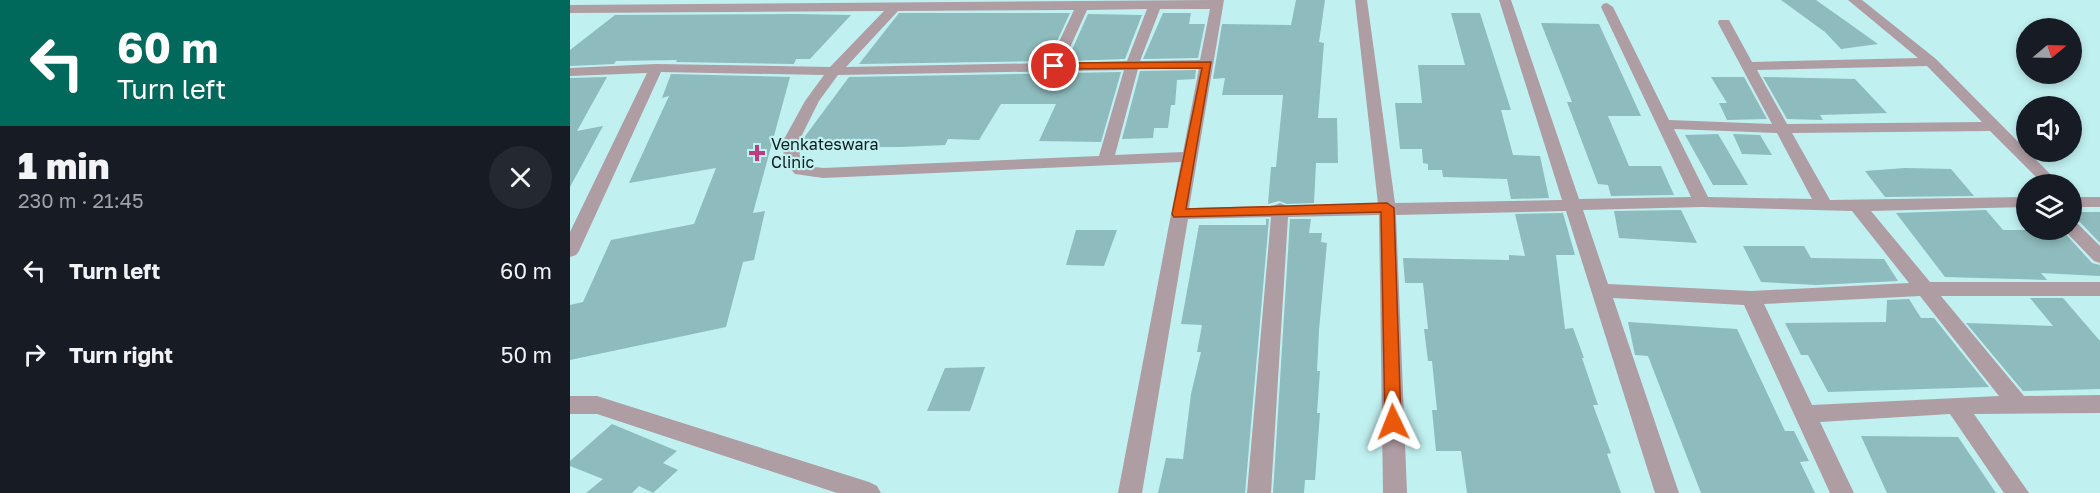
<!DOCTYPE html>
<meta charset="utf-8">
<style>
body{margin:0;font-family:"Golos Text",sans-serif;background:#242831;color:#f1f3f6;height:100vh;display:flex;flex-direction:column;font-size:22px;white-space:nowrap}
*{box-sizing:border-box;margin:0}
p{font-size:20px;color:#9ea1a6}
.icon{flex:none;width:33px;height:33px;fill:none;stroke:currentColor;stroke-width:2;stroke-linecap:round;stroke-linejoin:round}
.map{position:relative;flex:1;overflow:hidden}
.details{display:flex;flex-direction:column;background:#171b24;width:570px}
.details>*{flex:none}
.hud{background:#00695c;color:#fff;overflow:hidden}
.needle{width:39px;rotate:71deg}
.buttons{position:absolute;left:1446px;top:18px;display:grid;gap:12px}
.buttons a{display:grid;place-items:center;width:66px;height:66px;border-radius:50%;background:#171b24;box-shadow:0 3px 9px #0003;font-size:30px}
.pin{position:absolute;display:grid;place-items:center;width:51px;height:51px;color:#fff;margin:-26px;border:3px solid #fff;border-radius:50%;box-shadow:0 2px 6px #0007}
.me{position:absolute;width:66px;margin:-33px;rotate:358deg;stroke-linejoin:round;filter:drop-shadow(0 0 4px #0008)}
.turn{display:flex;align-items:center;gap:21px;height:126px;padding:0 18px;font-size:27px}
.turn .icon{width:78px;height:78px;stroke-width:2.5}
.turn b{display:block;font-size:42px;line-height:51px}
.round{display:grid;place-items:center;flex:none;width:63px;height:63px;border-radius:32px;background:#242831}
.summary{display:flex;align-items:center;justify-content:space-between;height:102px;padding:0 18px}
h1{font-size:36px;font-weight:800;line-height:45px}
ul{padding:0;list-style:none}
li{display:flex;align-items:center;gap:18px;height:84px;padding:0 18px}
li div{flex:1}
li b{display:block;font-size:22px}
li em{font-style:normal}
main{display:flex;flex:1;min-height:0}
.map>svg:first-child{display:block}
.building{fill:#8ebbbd}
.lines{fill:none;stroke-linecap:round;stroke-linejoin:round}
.street{fill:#ae9da3;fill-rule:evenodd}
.route{fill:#ea580c;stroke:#983908;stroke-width:1.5}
.poi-dot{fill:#c03c81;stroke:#c1f0f1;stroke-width:2}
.labels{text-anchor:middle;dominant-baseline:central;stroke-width:4.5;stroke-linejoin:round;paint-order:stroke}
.poi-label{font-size:16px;fill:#091b1c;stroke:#c1f0f1;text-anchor:start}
</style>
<main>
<section class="details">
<div class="hud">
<div class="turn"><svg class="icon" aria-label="left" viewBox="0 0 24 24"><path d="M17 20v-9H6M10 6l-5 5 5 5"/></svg><div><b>60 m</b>Turn left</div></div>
</div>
<div class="summary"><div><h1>1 min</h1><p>230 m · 21:45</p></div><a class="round"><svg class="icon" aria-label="close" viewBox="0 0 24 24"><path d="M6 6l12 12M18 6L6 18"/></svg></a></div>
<ul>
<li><svg class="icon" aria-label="left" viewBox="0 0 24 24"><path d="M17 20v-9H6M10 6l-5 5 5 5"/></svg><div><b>Turn left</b></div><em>60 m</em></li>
<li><svg class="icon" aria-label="right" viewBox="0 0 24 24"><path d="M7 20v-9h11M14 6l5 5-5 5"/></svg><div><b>Turn right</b></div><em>50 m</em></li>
</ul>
</section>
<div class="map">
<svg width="1530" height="493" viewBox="0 0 1530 493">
<rect width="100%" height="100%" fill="#c1f0f1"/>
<g class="building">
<path d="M726 0H755L749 42 754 43 748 118H767L768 163H746L744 203 717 204 709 201 698 204 701 167H706L713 95H652L655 78 643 79 652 24 721 25Z"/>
<path d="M1211 0H1246L1308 44 1271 49 1255 32Z"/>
<path d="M329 13H500L478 61 289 64Z"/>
<path d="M593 13H621L619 24H635L628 58 573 59Z"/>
<path d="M881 13H910L941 110H931L943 155 970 156 979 198 941 199 937 179 873 177 872 170H858V164L853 163 852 149H830L825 103H852L848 65H895Z"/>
<path d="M518 14 572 15 555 59 497 61Z"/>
<path d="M45 15 225 14 281 15 240 59H226L224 64 106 62 107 60 46 61 44 64 0 66V50Z"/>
<path d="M971 23 1029 24 1071 116H1038L1059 166H1091L1104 195 1041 196 1038 185 1028 184 997 102H1002Z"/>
<path d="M626 70 625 79 607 80 605 105H601L598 128H584L583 138 552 139 570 71Z"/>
<path d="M551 72 531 142 469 141 486 104H431L409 140 378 139 375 145 330 147H304L306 144 232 146 233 139 279 77Z"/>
<path d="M101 74 220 77 183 213 195 211 184 260 173 262 156 327 0 360V305L13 302 41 240 124 224 146 168 59 183 99 96 92 98Z"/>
<path d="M37 77 7 131 33 126 0 187V78Z"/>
<path d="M1141 77H1174L1197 119 1157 120 1149 103H1157Z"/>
<path d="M1193 77 1285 79 1317 113 1250 115 1253 120 1217 119Z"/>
<path d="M1148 134 1178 185H1143L1115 135Z"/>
<path d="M1163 134 1190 135 1202 155 1172 154Z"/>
<path d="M1335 168 1381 169 1404 196 1315 197 1295 171Z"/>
<path d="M1111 210 1127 243 1049 238 1044 211Z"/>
<path d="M1416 210 1433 230H1492L1522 263 1530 265V276L1471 273 1477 280 1375 277 1326 213Z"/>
<path d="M1502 212H1530V243L1510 222 1502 220Z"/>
<path d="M993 213 1005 255H986L995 329 1003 328 1014 358H1012L1028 405H1023L1041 453 1037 454 1051 493H897L891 451H866L862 410H867L862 361H858L854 329H858L853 283H835L833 258 939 260V255L955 256 945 214Z"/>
<path d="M696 219H699L675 493H588L596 458 613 459 621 394 631 352H627L632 325 611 324 629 225H696Z"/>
<path d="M720 219H741L739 233H752L751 242 757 243 749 330 747 371H750L747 413H750L745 480H735L734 493H703Z"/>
<path d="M506 230H547L534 266 496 265Z"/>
<path d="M1173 246H1234L1241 258 1314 259 1328 281 1246 285 1191 282Z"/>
<path d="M1460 298H1493L1530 341V389L1453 391 1396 323 1483 326Z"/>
<path d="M1339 299 1351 318H1364L1419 387 1258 392 1238 355H1231L1215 323 1316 322 1317 300Z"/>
<path d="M1058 322 1167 329 1215 431H1224L1239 461 1230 462 1245 493H1131L1078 356 1065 355Z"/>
<path d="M415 367 400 411H357L375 368Z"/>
<path d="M42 424 107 451 93 463 108 470 83 493 69 486 62 493H16L33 479 0 466V461Z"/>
<path d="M1291 436 1388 437 1426 493H1317Z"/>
</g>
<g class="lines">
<g class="street">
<path d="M642 0H654L619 208 703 206 710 203 717 206 808 204 785 0H797L825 203 992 200 929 0H941L1009 199 1121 197 1031 7 1033 4 1037 3 1043 7 1099 120 1202 124 1148 23 1149 20H1159L1182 62 1348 58 1278 0H1292L1366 59 1490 184H1473L1420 131 1222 133 1260 200 1456 197V207L1301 211 1360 282H1530V296H1371L1454 396 1530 395V413L1404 414 1459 493H1434L1380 414 1250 422 1284 493H1260L1174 305 1043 298 1109 493H1085L996 211 826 215 837 493H813L809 215 718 217 701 493H677L701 217 618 219 572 493H548L611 162 253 178 225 174 214 162 213 141 235 101 254 75 91 72 9 251 6 255 0 257V232L77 73 0 76V68L86 64 260 67 314 11 0 13V5ZM577 9 557 61 493 63 517 10ZM590 9H640L630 60 570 61ZM504 10 479 63 276 67 328 11ZM1357 66 1412 122 1217 124 1187 70ZM629 68 613 152 545 155 568 69ZM554 70 529 156 253 168 236 166 230 161 229 141 249 101 268 75ZM1104 129 1207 133 1242 199 1138 197ZM1132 207 1282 211 1339 283 1181 291 1038 284 1013 210ZM1350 296 1429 396 1242 405 1194 304Z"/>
<rect x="1502" y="197" width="28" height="10"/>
<path d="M1502 222 1508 224 1530 246V263L1524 261 1496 232 1494 230H1502Z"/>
<path d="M0 396H27L299 482 307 486 311 493H267L27 414H0Z"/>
</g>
</g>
<path class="route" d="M641 62 616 209 817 203 824 208 831 422 829 427H817L815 422 811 212 604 217 602 214 632 68 484 69 479 66 484 63Z"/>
<path class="poi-dot" d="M184 144h6v6h6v6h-6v6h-6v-6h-6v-6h6z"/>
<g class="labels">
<g class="poi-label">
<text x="201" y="144">Venkateswara<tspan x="201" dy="18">Clinic</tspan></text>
</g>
</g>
</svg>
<div class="buttons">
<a><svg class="needle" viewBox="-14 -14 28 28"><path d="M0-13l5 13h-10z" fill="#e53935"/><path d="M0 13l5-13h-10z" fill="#9ea1a6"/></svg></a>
<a><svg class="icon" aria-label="sound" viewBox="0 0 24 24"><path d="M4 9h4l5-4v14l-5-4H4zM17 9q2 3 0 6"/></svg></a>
<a><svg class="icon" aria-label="layers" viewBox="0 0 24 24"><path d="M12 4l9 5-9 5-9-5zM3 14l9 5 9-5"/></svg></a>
</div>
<div class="pin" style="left:484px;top:66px;background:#d93025"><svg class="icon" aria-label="arrive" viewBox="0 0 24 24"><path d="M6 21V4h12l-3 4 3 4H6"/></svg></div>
<svg class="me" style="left:823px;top:422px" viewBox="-20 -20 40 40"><path d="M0-17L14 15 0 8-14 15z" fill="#ea580c" stroke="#fff" stroke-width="4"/></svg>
</div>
</main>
